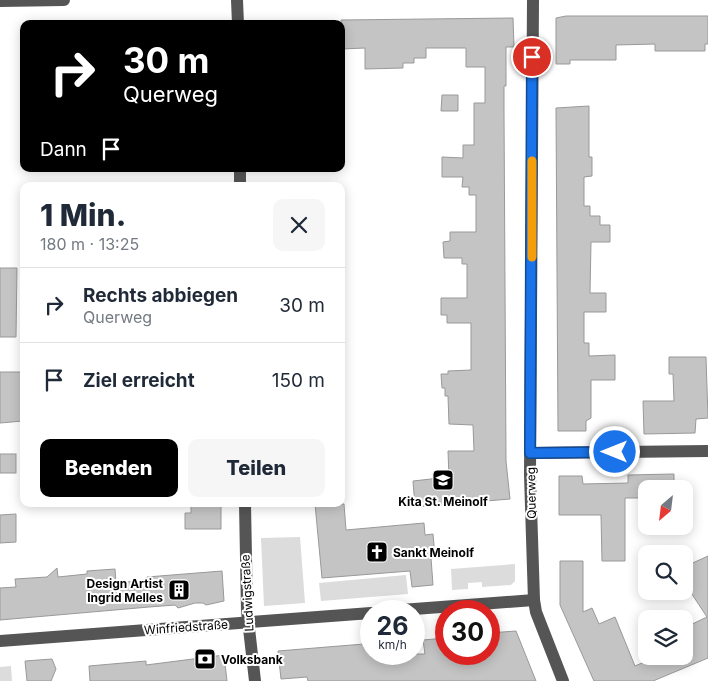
<!DOCTYPE html>
<html lang="de">
<meta charset="utf-8">
<style>
body{margin:0;font-family:Inter,sans-serif;background:#f6f6f7;color:#1f2937;height:100vh;display:flex;flex-direction:column;font-size:19px;white-space:nowrap}
*{box-sizing:border-box;margin:0}
p{font-size:16px;color:#747a83}
.icon{flex:none;width:28px;height:28px;fill:none;stroke:currentColor;stroke-width:2;stroke-linecap:round;stroke-linejoin:round}
.map{position:relative;flex:1;overflow:hidden}
.panel{position:absolute;left:20px;top:182px;width:325px;height:325px;display:flex;flex-direction:column;background:#fff;border-radius:10px;box-shadow:0 2px 12px #0003}
.panel>*{flex:none}
.top-card{position:absolute;left:20px;top:20px;width:325px;height:152px;border-radius:10px;box-shadow:0 2px 12px #0003;background:#000;color:#fff;overflow:hidden}
.needle{width:32px;rotate:208deg}
.buttons{position:absolute;left:638px;top:480px;display:grid;gap:10px}
.buttons a{display:grid;place-items:center;width:55px;height:55px;border-radius:10px;background:#fff;box-shadow:0 2px 12px #0003;font-size:25px}
.speed{position:absolute;left:360px;top:600px;display:flex;gap:10px;font-size:25px;font-weight:700;text-align:center}
.speed>*{display:grid;place-content:center;width:65px;height:65px;border-radius:50%;background:#fff;box-shadow:0 2px 12px #0003;line-height:1}
.speed small{font-size:12px;font-weight:400}
.speed .limit{border:8px solid #d22;background:#fff;color:#111}
.pin{position:absolute;display:grid;place-items:center;width:42px;height:42px;color:#fff;margin:-21px;border:2px solid #fff;border-radius:50%;box-shadow:0 1px 5px #0007}
.me{position:absolute;width:55px;margin:-28px;rotate:270deg;stroke-linejoin:round;filter:drop-shadow(0 0 4px #0008)}
.turn{display:flex;align-items:center;gap:18px;height:105px;padding:0 20px;font-size:22px}
.turn .icon{width:65px;height:65px;stroke-width:2.5}
.turn b{display:block;font-size:35px;line-height:42px}
.then{display:flex;align-items:center;height:48px;padding:0 20px;background:#0003;gap:10px;font-size:19px}
.round{display:grid;place-items:center;flex:none;width:52px;height:52px;border-radius:10px;background:#f6f6f7}
.overview{display:flex;align-items:center;justify-content:space-between;height:85px;padding:0 20px}
h1{font-size:30px;font-weight:800;line-height:38px}
.primary-button{display:flex;gap:10px;margin-top:auto;padding:10px 20px}
.primary-button a{flex:1;height:58px;border-radius:10px;background:#000;color:#fff;font-size:20px;font-weight:800;line-height:58px;text-align:center}
.primary-button a+a{background:#f6f6f7;color:#1f2937}
ul{padding:0;list-style:none}
li{display:flex;align-items:center;gap:15px;height:75px;padding:0 20px;border-top:1px solid #e0e1e3}
li div{flex:1}
li b{display:block;font-size:19px}
li em{font-style:normal}
.map>svg:first-child{display:block}
.green{fill:#dcdcdc}
.building{fill:#c4c4c4;stroke:#999}
.lines{fill:none;stroke-linecap:round;stroke-linejoin:round}
.minor{stroke:#555;stroke-width:12}
.route-casing{stroke:#114b97;stroke-width:12}
.route{stroke:#1a73e8;stroke-width:9}
.slow{stroke:#f59e0b;stroke-width:9}
.labels{text-anchor:middle;dominant-baseline:central;stroke-width:4;stroke-linejoin:round;paint-order:stroke}
.street-label{font-size:12px;fill:#000;stroke:#fff}
.poi-label{font-size:12px;font-weight:bold;fill:#000;stroke:#fff;text-anchor:start}
</style>
<div class="map">
<svg width="708" height="681" viewBox="0 0 708 681">
<rect width="100%" height="100%" fill="#fff"/>
<g class="green">
<path d="M300 537 305 603 264 606 261 538Z"/>
<path d="M515 564V581L511 585 482 587V582L468 583V589L452 590 451 569Z"/>
<path d="M406 575 408 594 321 601 319 583Z"/>
<path d="M11 666 12 681H0V667Z"/>
</g>
<g class="building">
<path d="M566 16H708V44H705V51H655V44L616 45V60H570V64H556V18Z"/>
<path d="M513 18 514 47H506V86H504V112L506 461 510 499 415 507 413 481 449 477 448 451H474L473 425 449 424 448 396H445V388H442L441 374H448V371L471 370V323H447V315H441V298H467V264H462V258H444L443 242 450 241V232H476V195H469V187H462L463 177H442V157L463 158V145H474V103H485V67H466V48H426V58H414V63H403V68L365 69V48L341 49V20Z"/>
<path d="M442 95H458V111H441Z"/>
<path d="M589 106V157H592V176L584 177V206H590V216H600V225H610V242H591L590 293H606V312H584V343H589V356L615 355V380H591V418L586 421V431H558L556 108Z"/>
<path d="M0 268H17L16 337H0Z"/>
<path d="M669 357H706L708 418 696 419 695 433 644 434 643 401H674L673 374H669Z"/>
<path d="M0 372H22L23 421 0 423Z"/>
<rect x="0" y="454" width="16" height="19"/>
<path d="M674 474V489H646V498H625V561H602L601 515H559V476H582L583 484 628 483V475Z"/>
<path d="M191 504H221V529H185V513H191Z"/>
<path d="M315 504H344L346 530 424 523 425 535 433 534 435 557 431 558 433 585 412 587 410 571 322 578Z"/>
<path d="M16 514V542L0 543V515Z"/>
<path d="M708 556V658L653 681H594L560 605V561H583V612L592 608 599 624 615 617 635 666 658 656H684V628L707 617 684 582V567Z"/>
<path d="M57 568 58 577 87 574V571L115 569 116 583 147 580V577L222 571 224 601 206 605 203 603H195L178 608 175 605 149 607 0 620V588L16 587 15 579 47 577Z"/>
<path d="M516 631 536 681H308L307 677 281 679 278 651 364 644V646H371V654H425L423 640 446 638V654H489V633Z"/>
<path d="M224 655 227 681H90L89 666 146 661V665Z"/>
<path d="M52 659 56 669 51 681H27L25 661Z"/>
</g>
<g class="lines">
<g class="minor">
<path d="M237 0 238 24"/>
<path d="M533 0 530 475 534 600 536 612 563 681"/>
<path d="M0 1 64 0"/>
<path d="M240 169V186"/>
<path d="M530 453 708 451"/>
<path d="M245 504 247 611 255 681"/>
<path d="M388 611 534 600"/>
<path d="M0 641 371 613"/>
</g>
</g>
<g class="lines">
<g class="route-casing">
<path id="route" d="M532 57 530 453 615 452"/>
</g>
<use href="#route" class="route"/>
<path class="slow" d="M532 257V161"/>
</g>
<defs>
<g id="school-square" transform="scale(1.125)"><rect x="-9" y="-9" width="18" height="18" rx="4" fill="#000" stroke="#fff"/><path d="M0-5L7-2L0 1L-7-2ZM-4 1L0 2.5L4 1V4Q0 6-4 4Z" fill="#fff"/></g>
<g id="church-square" transform="scale(1.125)"><rect x="-9" y="-9" width="18" height="18" rx="4" fill="#000" stroke="#fff"/><path d="M-1.2-6h2.4v3.5h3.3v2.4h-3.3V6h-2.4V-.1h-3.3v-2.4h3.3Z" fill="#fff"/></g>
<g id="building-square" transform="scale(1.125)"><rect x="-9" y="-9" width="18" height="18" rx="4" fill="#000" stroke="#fff"/><path d="M-4-6H4V6H1V3H-1V6H-4ZM-2.5-4.3h1.7v1.8h-1.7ZM.8-4.3h1.7v1.8H.8ZM-2.5-1h1.7V.8h-1.7ZM.8-1h1.7V.8H.8Z" fill="#fff"/></g>
<g id="bank-square" transform="scale(1.125)"><rect x="-9" y="-9" width="18" height="18" rx="4" fill="#000" stroke="#fff"/><path d="M-6-4H6V4H-6ZM0-2.3a2.3 2.3 0 1 0 0 4.6a2.3 2.3 0 1 0 0-4.6Z" fill="#fff"/></g>
</defs>
<g fill-rule="evenodd">
<use href="#school-square" x="443" y="480"/>
<use href="#church-square" x="377" y="552"/>
<use href="#building-square" x="179" y="590"/>
<use href="#bank-square" x="205" y="659"/>
</g>
<g class="labels">
<g class="street-label">
<text transform="translate(531 493) rotate(-91)">Querweg</text>
<text transform="translate(247 593) rotate(-93)">Ludwigstraße</text>
<text transform="translate(186 627) rotate(-4)">Winfriedstraße</text>
</g>
<g class="poi-label">
<text x="443" y="501" text-anchor="middle">Kita St. Meinolf</text>
<text x="393" y="552">Sankt Meinolf</text>
<text x="163" y="583" text-anchor="end">Design Artist<tspan x="163" dy="14">Ingrid Melles</tspan></text>
<text x="221" y="659">Volksbank</text>
</g>
</g>
</svg>
<div class="buttons">
<a><svg class="needle" viewBox="-14 -14 28 28"><path d="M0-13l5 13h-10z" fill="#e53935"/><path d="M0 13l5-13h-10z" fill="#747a83"/></svg></a>
<a><svg class="icon" aria-label="search" viewBox="0 0 24 24"><circle cx="10" cy="10" r="6"/><path d="M15 15l6 6"/></svg></a>
<a><svg class="icon" aria-label="layers" viewBox="0 0 24 24"><path d="M12 4l9 5-9 5-9-5zM3 14l9 5 9-5"/></svg></a>
</div>
<div class="speed"><div>26<small>km/h</small></div><div class="limit">30</div></div>
<div class="pin" style="left:532px;top:57px;background:#d93025"><svg class="icon" aria-label="arrive" viewBox="0 0 24 24"><path d="M6 21V4h12l-3 4 3 4H6"/></svg></div>
<svg class="me" style="left:615px;top:452px" viewBox="-20 -20 40 40"><circle r="17" fill="#1a73e8" stroke="#fff" stroke-width="3"/><path d="M0-11L8 9 0 5-8 9z" fill="#fff"/></svg>
<div class="top-card">
<div class="turn"><svg class="icon" aria-label="right" viewBox="0 0 24 24"><path d="M7 20v-9h11M14 6l5 5-5 5"/></svg><div><b>30 m</b>Querweg</div></div>
<div class="then">Dann<svg class="icon" aria-label="arrive" viewBox="0 0 24 24"><path d="M6 21V4h12l-3 4 3 4H6"/></svg></div>
</div>
<section class="panel">
<div class="overview"><div><h1>1 Min.</h1><p>180 m · 13:25</p></div><a class="round"><svg class="icon" aria-label="close" viewBox="0 0 24 24"><path d="M6 6l12 12M18 6L6 18"/></svg></a></div>
<ul>
<li><svg class="icon" aria-label="right" viewBox="0 0 24 24"><path d="M7 20v-9h11M14 6l5 5-5 5"/></svg><div><b>Rechts abbiegen</b><p>Querweg</p></div><em>30 m</em></li>
<li><svg class="icon" aria-label="arrive" viewBox="0 0 24 24"><path d="M6 21V4h12l-3 4 3 4H6"/></svg><div><b>Ziel erreicht</b></div><em>150 m</em></li>
</ul>
<div class="primary-button"><a>Beenden</a><a>Teilen</a></div>
</section>
</div>
